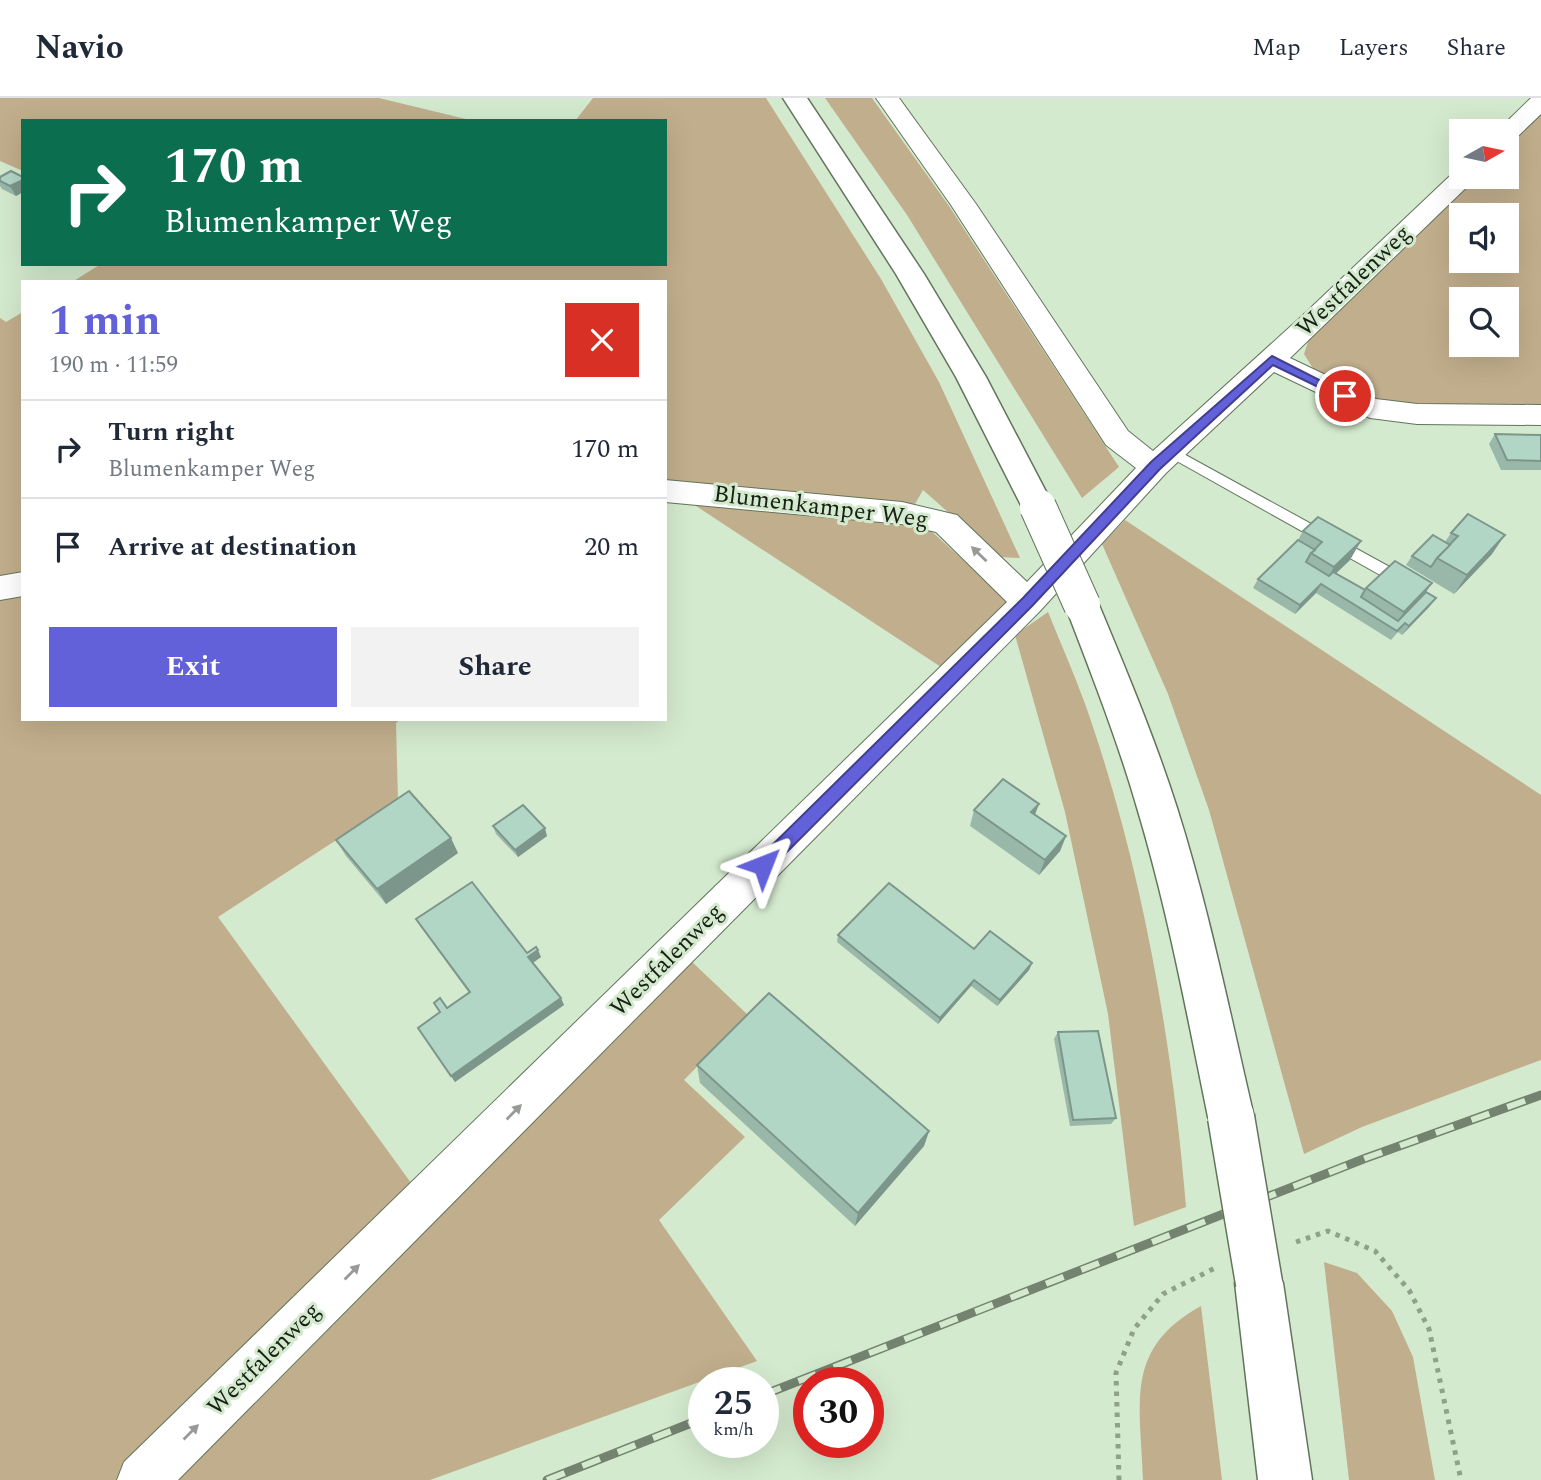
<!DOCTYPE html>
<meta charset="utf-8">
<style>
body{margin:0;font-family:Spectral,serif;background:#f2f2f3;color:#1f2937;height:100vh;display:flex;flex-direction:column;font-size:26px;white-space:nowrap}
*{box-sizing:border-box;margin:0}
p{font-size:23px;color:#747a83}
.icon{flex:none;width:38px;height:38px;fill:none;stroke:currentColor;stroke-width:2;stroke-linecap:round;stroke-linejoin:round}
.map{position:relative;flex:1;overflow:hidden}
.sheet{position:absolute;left:21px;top:182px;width:646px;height:441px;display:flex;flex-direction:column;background:#fff;border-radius:0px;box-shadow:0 7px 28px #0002}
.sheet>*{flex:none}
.banner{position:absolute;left:21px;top:21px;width:646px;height:147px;border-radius:0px;box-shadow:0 7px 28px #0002;background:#0b6e4f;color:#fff;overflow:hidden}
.needle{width:46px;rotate:81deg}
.fabs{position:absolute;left:1449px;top:21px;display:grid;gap:14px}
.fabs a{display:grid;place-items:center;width:70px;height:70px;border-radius:0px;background:#fff;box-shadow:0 7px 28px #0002;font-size:35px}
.speed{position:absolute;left:688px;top:1269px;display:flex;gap:14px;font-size:35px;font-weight:700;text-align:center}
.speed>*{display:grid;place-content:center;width:91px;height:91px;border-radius:50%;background:#fff;box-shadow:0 7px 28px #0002;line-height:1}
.speed small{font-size:18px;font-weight:400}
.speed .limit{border:10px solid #d22;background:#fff;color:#111}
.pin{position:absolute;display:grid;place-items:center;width:60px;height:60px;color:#fff;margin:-30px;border:4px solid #fff;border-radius:50%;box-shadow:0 2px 7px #0007}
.me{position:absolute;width:77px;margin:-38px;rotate:45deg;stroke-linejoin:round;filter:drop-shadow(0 0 5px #0008)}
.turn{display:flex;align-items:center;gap:24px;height:147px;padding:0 28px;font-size:32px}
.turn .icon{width:91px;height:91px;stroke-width:2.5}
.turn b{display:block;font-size:49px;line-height:60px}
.round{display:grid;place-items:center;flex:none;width:74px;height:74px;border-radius:0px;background:#f2f2f3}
.overview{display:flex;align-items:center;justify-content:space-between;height:119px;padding:0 28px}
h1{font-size:42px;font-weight:700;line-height:52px;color:#6361da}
.primary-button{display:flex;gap:14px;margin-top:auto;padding:14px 28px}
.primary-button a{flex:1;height:80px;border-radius:0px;background:#6361da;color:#fff;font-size:28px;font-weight:700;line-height:80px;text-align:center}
.primary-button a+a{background:#f2f2f3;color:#1f2937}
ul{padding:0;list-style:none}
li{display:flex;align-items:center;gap:21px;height:98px;padding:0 28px;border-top:2px solid #e0e1e3}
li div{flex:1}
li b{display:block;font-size:26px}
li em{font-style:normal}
header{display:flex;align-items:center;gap:42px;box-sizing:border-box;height:98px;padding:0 35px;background:#fff;border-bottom:2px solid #e0e1e3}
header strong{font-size:33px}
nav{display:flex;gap:38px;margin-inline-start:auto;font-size:24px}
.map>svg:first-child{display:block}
.green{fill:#c1ae8c;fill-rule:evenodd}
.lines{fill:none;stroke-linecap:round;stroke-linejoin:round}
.lane-casing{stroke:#62755c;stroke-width:2}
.street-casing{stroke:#62755c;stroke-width:2}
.secondary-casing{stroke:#62755c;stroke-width:3}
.path{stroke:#90a18b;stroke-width:5;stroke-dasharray:4.5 6;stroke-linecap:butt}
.lane{fill:#fff;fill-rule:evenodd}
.street{fill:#fff;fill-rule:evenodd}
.secondary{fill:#fff;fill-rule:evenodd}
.rail-casing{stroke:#748270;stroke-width:9}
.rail{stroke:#d4eace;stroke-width:6;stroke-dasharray:19;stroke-linecap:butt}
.secondary-bridge-far1-casing{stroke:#62755c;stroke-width:38;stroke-linecap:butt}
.secondary-bridge-casing{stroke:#62755c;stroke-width:49;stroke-linecap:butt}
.secondary-bridge-far1{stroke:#fff;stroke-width:36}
.secondary-bridge{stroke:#fff;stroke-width:46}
.wall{fill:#99b8aa}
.shaded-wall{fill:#7d968b}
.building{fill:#b2d6c6;stroke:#7d968b;stroke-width:2}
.oneway{fill:#979a96}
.route{fill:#6361da;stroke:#403f8e;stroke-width:2}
.labels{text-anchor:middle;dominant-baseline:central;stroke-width:6;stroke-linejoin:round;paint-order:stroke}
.street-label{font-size:24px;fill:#181f15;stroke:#d4eace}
</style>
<header>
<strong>Navio</strong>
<nav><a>Map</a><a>Layers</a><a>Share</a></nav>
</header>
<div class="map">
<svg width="1541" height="1382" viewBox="0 0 1541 1382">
<rect width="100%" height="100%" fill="#d4eace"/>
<g class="green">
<path d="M0 0H379L474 23H23V73L0 63Z"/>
<path d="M593 0H766L881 181 939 284 1020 460 999 459 923 392 915 406 665 385V184H72L101 166H665V23H575Z"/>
<path d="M825 0H872L949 108 1119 369 1082 400 907 117Z"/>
<path d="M1541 14V307L1381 306 1314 272 1304 256 1309 241 1475 79H1507V48ZM1461 117H1507V163H1461ZM1461 201H1507V247H1461Z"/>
<path d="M23 214V475L0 480V220L6 224Z"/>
<path d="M690 404 894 421 929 431 1009 504 941 569Z"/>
<path d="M1125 422 1541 697V962L1362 1029 1304 1056 1209 712 1168 596 1102 446Z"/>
<path d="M23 494V621H401L396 625 398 702 218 819 414 1089 116 1382H0V498Z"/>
<path d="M1048 514C1060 544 1073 573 1084 603 1141 763 1172 940 1186 1109L1134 1128 1108 916 1065 714 1015 537Z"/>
<path d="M690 862 748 917 684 982 745 1039 659 1122 757 1263 430 1382H173Z"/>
<path d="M1324 1164 1357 1175 1392 1213 1413 1259 1435 1382H1349Z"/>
<path d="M1201 1208 1222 1382H1143C1141 1305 1123 1251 1201 1208Z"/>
</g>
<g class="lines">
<g class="lane-casing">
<path id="lane" d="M1171 349 1408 479 1411 483 1408 487H1398L1166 357V351Z"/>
</g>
<g class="street-casing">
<g id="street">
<path d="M876 0H899L976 106 1128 333 1153 353 1302 218 1454 74 1461 72V79H1475L1472 84 1290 260 1376 301 1417 306 1541 307V327L1417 326 1370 320 1274 274 1166 375 1040 513 178 1382H117L124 1364 1007 504 936 434 902 426 665 404V382L902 404 957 417 1027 484 1136 370 1106 347 951 107Z"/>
<path d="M1531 0H1541V16L1515 41 1507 43V33H1497Z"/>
<path d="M23 474V498L0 502V478Z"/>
</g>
</g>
<g class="secondary-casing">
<g id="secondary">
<path d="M783 0H807L924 176 986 279 1054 409 1050 417 1038 421 1026 417 956 279 896 176Z"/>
<path d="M1082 494 1094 498 1099 507C1127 574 1155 641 1177 710 1209 811 1230 916 1254 1019L1247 1035 1231 1041 1215 1035 1208 1019C1187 916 1168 813 1138 713 1118 643 1091 575 1065 507L1070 498Z"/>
<path d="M1259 1161 1276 1168 1283 1185 1312 1382H1258L1235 1185 1242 1168Z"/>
</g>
</g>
<g class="path">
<path d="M1296 1144 1328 1133 1375 1153 1409 1192 1429 1231 1461 1382"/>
<path d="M1119 1382 1116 1275 1134 1231 1163 1196 1215 1170"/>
</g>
<use href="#lane" class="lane"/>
<use href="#street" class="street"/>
<use href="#secondary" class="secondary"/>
<g class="rail-casing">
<g id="rail">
<path d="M763 1297 1366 1060 1541 997"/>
<path d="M547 1382 704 1320"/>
</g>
</g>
<use href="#rail" class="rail"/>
<g class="secondary-bridge-far1-casing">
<path id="secondary-bridge-far1" d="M1038 409 1082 507"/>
</g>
<g class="secondary-bridge-casing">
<path id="secondary-bridge" d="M1231 1019 1259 1185"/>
</g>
<use href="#secondary-bridge-far1" class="secondary-bridge-far1"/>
<use href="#secondary-bridge" class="secondary-bridge"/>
</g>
<g class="wall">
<path d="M0 79H23V94L16 98 2 91 0 88Z"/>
<path d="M1495 336 1541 337V372H1501L1489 346Z"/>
<path d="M1303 433 1350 462 1336 475 1365 492 1366 490 1426 494 1436 500 1429 509 1402 537 1398 534 1391 542 1316 495 1295 516 1253 490 1258 481 1298 442Z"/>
<path d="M1451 435 1492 456 1454 496 1406 467 1412 458 1445 444Z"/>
<path d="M974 712 1035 717 1066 738 1060 753 1039 777 970 728Z"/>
<path d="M493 728 547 738 518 759 496 736Z"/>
<path d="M336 742 458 755 386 806 346 758Z"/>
<path d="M416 821 541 859 533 865 564 907 455 984 418 930 469 895 420 828Z"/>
<path d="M838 837 974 851 1032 865 1029 872 997 908 971 888 938 926 837 844Z"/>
<path d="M1058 934 1116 1020 1111 1026 1070 1028 1054 941Z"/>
<path d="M697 967 929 1033 924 1048 855 1128 700 985Z"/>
</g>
<g class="shaded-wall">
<path d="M23 82V94L16 98 10 88Z"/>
<path d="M1505 437 1492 456 1454 496 1467 477Z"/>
<path d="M1361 443 1350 462 1324 487 1334 469Z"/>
<path d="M1432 485 1420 503 1392 532 1404 514Z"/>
<path d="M1321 486 1316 495 1295 516 1300 507Z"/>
<path d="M1436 500 1429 509 1402 537 1409 528Z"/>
<path d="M1039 706 1033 722 1031 714Z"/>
<path d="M545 730 547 738 518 759 515 752Z"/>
<path d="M1066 738 1060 753 1039 777 1045 762Z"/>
<path d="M451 740 458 755 386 806 377 791Z"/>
<path d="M538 852 541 859 531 866 528 859Z"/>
<path d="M1032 865 1029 872 997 908 1000 902Z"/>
<path d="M974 882 971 888 938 926 940 920Z"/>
<path d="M561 900 564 907 455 984 451 978Z"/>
<path d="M929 1033 924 1048 855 1128 858 1115Z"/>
</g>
<g class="building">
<path d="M11 73 23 79V82L10 88 0 83V79Z"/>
<path d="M1495 336 1541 337V363L1507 362Z"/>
<path d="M1468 416 1505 437 1467 477 1437 460 1458 438 1451 435Z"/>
<path d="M1318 419 1361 443 1334 469 1311 455 1322 444 1303 433Z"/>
<path d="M1433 437 1450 447 1437 460 1431 469 1412 458Z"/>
<path d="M1298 442 1315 452 1311 455 1306 464 1329 478 1333 474 1365 492 1361 499 1398 523 1426 494 1436 500 1409 528 1405 525 1397 533 1321 486 1300 507 1258 481Z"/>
<path d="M1395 463 1432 485 1404 514 1366 490Z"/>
<path d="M1003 681 1039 706 1031 714 1066 738 1045 762 974 712Z"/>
<path d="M409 693 451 740 377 791 336 742Z"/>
<path d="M523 707 545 730 515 752 493 728Z"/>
<path d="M472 784 527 855 536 849 538 852 528 859 561 900 451 978 418 930 440 914 434 905 440 900 447 910 470 894 416 821Z"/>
<path d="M889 785 974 851 990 833 1032 865 1000 902 974 882 940 920 838 837Z"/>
<path d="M769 895 929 1033 858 1115 697 967Z"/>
<path d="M1098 933 1116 1020 1073 1022 1058 934Z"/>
</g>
<defs><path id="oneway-solid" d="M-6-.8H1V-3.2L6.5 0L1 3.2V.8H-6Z" transform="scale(1.75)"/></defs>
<g class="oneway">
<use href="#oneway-solid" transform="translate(979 456) rotate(-136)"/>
<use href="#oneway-solid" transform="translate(514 1014) rotate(-45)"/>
<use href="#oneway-solid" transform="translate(352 1174) rotate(-45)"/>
<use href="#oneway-solid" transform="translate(191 1334) rotate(-45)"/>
</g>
<path class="route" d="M1272 258 1351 298 1345 302 1341 300 1273 267 1160 371 1033 507 769 772 763 774 757 772 755 767 757 762 1023 500 1151 364Z"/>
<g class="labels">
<g class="street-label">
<text transform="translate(1354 183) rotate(-44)">Westfalenweg</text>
<text transform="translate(821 409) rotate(7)">Blumenkamper Weg</text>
<text transform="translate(667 862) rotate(-45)">Westfalenweg</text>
<text transform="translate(264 1261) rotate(-45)">Westfalenweg</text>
</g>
</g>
</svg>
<div class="fabs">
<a><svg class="needle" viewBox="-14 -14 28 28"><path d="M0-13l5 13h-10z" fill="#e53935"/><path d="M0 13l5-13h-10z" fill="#747a83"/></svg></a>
<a><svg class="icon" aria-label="sound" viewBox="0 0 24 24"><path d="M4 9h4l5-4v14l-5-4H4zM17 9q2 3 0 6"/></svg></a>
<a><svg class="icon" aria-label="search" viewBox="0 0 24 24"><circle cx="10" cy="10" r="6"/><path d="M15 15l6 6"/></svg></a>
</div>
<div class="speed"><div>25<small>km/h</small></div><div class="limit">30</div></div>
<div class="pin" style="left:1345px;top:298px;background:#d93025"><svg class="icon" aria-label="arrive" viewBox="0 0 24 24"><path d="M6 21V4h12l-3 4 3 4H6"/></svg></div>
<svg class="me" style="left:763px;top:767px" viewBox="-20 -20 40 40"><path d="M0-17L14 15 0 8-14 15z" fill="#6361da" stroke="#fff" stroke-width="4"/></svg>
<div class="banner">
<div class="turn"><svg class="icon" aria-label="right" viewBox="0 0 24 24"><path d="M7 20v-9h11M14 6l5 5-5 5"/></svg><div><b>170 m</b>Blumenkamper Weg</div></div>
</div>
<section class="sheet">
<div class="overview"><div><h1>1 min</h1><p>190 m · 11:59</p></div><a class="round" style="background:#d93025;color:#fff"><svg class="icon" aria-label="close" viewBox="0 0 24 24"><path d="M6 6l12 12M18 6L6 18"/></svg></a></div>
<ul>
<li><svg class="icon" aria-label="right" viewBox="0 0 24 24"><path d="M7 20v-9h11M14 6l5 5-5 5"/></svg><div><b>Turn right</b><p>Blumenkamper Weg</p></div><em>170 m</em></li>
<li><svg class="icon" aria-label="arrive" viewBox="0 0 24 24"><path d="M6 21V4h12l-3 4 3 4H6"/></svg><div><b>Arrive at destination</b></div><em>20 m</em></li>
</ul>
<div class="primary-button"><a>Exit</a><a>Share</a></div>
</section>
</div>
